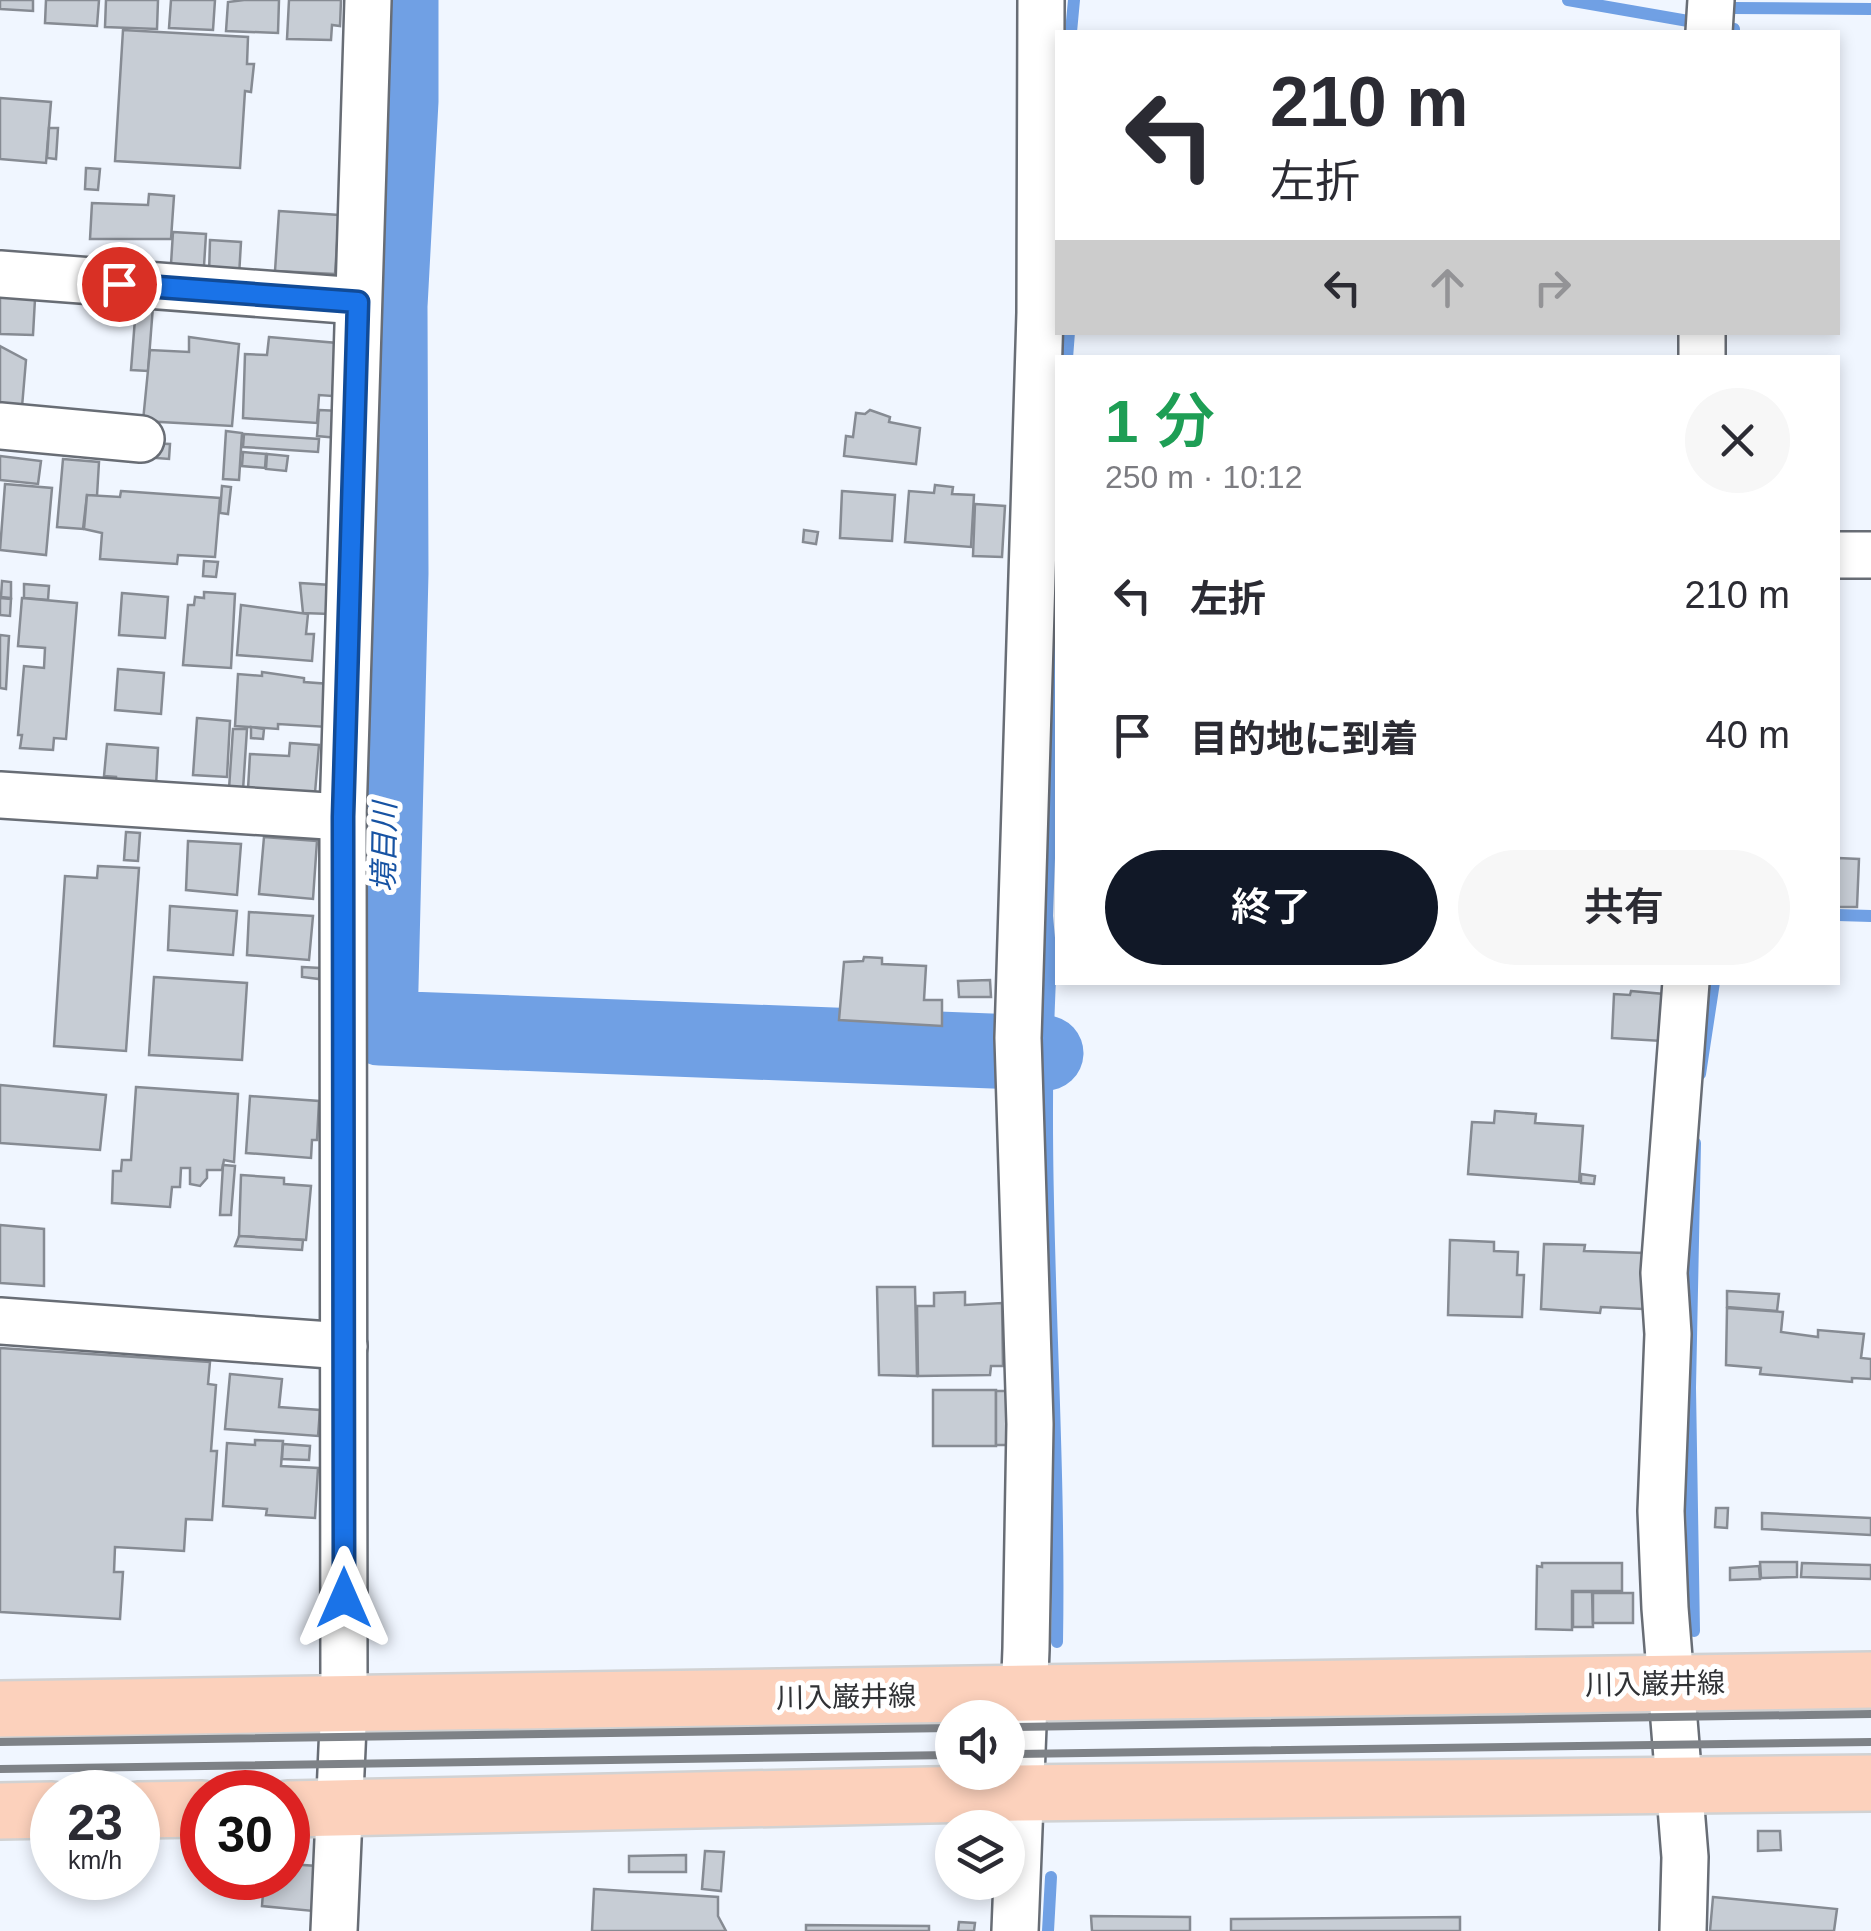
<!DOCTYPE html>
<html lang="ja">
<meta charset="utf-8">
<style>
body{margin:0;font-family:Helvetica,"Noto Sans JP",sans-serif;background:#f7f7f7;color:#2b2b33;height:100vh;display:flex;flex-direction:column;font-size:38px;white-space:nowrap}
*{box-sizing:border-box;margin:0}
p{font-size:32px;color:#7c7c81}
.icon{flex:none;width:55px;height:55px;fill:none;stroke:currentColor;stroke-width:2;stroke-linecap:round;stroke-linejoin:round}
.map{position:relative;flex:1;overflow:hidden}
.panel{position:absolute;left:1055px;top:355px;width:785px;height:630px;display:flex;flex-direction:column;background:#fff;border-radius:0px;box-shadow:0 5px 15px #0003}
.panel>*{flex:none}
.top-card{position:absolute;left:1055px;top:30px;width:785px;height:305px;border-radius:0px;box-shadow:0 5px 15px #0003;background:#fff;color:#2b2b33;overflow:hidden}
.tools{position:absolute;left:935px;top:1700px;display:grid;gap:20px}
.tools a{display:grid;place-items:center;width:90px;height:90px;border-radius:50%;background:#fff;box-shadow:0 5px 15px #0003;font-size:50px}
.speed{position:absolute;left:30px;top:1770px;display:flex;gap:20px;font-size:50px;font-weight:700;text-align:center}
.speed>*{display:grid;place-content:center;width:130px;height:130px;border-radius:50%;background:#fff;box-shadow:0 5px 15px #0003;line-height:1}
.speed small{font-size:25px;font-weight:400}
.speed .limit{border:15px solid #d22;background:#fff;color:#111}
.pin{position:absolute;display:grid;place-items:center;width:85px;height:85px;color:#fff;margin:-42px;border:5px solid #fff;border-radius:50%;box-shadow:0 2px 10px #0007}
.me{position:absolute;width:110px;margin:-55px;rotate:0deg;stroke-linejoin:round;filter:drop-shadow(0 0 8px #0008)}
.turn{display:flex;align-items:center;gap:35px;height:210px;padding:0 50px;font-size:45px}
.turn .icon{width:130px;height:130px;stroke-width:2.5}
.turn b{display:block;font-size:70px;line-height:85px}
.lanes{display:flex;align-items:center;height:95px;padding:0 50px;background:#0003;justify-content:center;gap:50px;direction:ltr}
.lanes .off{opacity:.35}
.round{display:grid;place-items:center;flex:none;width:105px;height:105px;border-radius:52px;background:#f7f7f7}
.summary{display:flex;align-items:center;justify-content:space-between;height:170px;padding:0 50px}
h1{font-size:60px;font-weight:600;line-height:75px;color:#1e9e55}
.action{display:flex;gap:20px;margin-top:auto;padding:20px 50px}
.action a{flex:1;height:115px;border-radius:60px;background:#111827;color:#fff;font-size:40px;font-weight:600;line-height:115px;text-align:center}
.action a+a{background:#f7f7f7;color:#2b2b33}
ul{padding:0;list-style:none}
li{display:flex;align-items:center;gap:30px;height:140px;padding:0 50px}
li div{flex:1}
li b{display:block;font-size:38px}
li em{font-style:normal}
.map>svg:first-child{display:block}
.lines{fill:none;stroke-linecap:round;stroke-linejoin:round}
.stream{stroke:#70a0e4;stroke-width:12}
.river{stroke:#70a0e4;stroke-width:75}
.building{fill:#c7cdd5;stroke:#868b93;stroke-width:2.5}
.minor-casing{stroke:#686d75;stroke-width:50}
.major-casing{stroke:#d1d2d3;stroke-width:60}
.minor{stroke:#fff;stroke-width:45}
.major{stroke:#fcd1bc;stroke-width:55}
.rail{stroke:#7e8287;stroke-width:8}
.route-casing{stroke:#114b97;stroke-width:25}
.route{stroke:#1a73e8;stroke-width:18}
.labels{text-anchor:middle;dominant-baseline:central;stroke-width:10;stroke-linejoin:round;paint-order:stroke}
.street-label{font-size:28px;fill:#303235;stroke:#fff}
.water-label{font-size:30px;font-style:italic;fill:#1753a3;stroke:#fff}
</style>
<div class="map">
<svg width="1871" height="1931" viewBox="0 0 1871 1931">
<rect width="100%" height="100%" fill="#f0f6ff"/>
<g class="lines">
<g class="stream">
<path d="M1568 0 1734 29"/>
<path d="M1732 8 1871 9"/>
<path d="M1071 32 1074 0"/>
<path d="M1067 358 1069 332"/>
<path d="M1838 915 1871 916"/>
<path d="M1051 960 1047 916 1058 598"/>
<path d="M1700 1074 1714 982"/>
<path d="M1694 1631 1690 1388 1695 1143"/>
<path d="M1057 1642C1061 1415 1038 1187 1051 960H1058"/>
<path d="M1048 1931 1051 1877"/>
</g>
<path class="river" d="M401 0V101L390 306 391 573 380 1028 1046 1053"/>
</g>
<g class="building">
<path d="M0 0H33V11L0 9Z"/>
<path d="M46 0H99L97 26 45 23Z"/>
<path d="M106 0H158L157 29 105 27Z"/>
<path d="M171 0H215L213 30 169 28Z"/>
<path d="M244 0H279L278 33 226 31 228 2Z"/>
<path d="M289 0H341L340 26 332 25 331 40 287 39Z"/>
<path d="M123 30 248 37 247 64H254L251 92 245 91 240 168 115 161Z"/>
<path d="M0 98 51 102 46 163 0 159Z"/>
<path d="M49 128H58L56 159 47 158Z"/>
<path d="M86 168 100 169 98 190 85 189Z"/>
<path d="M149 194 174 196 171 239H90L92 203 148 205Z"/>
<path d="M279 211 339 215 335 274 275 271Z"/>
<path d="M173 232 206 234 204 266 171 264Z"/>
<path d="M210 240 241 242 239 276 209 274Z"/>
<path d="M0 297 35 299 33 335 0 334Z"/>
<path d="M136 306H153L148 371 131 370Z"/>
<path d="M189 337 239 344 232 426 143 421 150 350 189 352Z"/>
<path d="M269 337 337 343 332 396 319 395 317 423 243 418 245 354 267 355Z"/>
<path d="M0 346 26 360 22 407 0 405Z"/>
<path d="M319 410 340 411 338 438 317 436Z"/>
<path d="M870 410 890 417 889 422 920 428 916 464 844 456 846 436 853 437 856 413 865 414Z"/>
<path d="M226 431 242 433 239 480 223 479Z"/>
<path d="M244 434 319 439 318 452 243 447Z"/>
<path d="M145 443 170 444 169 459 144 457Z"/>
<path d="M243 452 266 454 265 468 242 466Z"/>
<path d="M267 454 288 456 286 471 266 469Z"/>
<path d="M0 456 41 461 38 484 0 480Z"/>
<path d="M63 459 99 462 97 496 87 495 83 529 57 527Z"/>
<path d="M5 484 52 488 46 555 0 550Z"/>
<path d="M935 485 953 487 952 494 974 495 971 547 905 542 909 491 934 493Z"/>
<path d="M222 486 231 487 228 514 220 513Z"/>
<path d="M121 491 220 498 215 557 178 555 177 564 100 559 102 533 84 529 87 495 120 497Z"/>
<path d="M842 491 895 495 892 541 840 538Z"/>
<path d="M975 504 1005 506 1002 557 973 556Z"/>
<path d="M804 530 818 532 816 544 803 542Z"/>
<path d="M204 561 218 562 216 577 203 576Z"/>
<path d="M2 581 11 582V598L1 597Z"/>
<path d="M300 583 331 585 330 614 303 613Z"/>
<path d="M24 584 49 586 48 600 24 598Z"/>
<path d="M204 592 235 594 231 668 183 665 188 605H194L195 597 204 598Z"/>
<path d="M122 593 168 597 165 638 119 635Z"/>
<path d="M0 598 11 599 10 616 0 615Z"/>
<path d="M22 598 77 603 66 739 54 738 53 750 20 748 22 735H18L24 666 44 668 45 648 18 646Z"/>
<path d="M241 605 308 614 306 634H314L312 661 237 655Z"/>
<path d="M0 635 9 636 6 689 0 688Z"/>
<path d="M118 669 164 673 161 714 115 710Z"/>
<path d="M262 672 304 678V682L330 684 328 727 278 724V729L235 726 238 674 262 676Z"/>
<path d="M197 718 230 721 227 777 193 775Z"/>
<path d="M251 727 264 729 263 739 251 738Z"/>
<path d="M233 729H247L243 790 229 789Z"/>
<path d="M290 743 319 745 315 793 248 789 250 754 289 756Z"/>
<path d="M107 744 158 748 156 786 116 783V777L104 776Z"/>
<path d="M365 818H373V852H364Z"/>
<path d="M126 832 140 833 138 861 124 860Z"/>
<path d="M264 837 317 841 313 899 259 894Z"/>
<path d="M188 841 241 844 237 895 186 890Z"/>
<path d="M1838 858 1859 859 1857 907H1838Z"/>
<path d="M98 866 139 868 126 1051 54 1046 65 876 97 878Z"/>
<path d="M170 906 237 911 233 955 168 950Z"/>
<path d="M249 912 313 916 309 960 247 955Z"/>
<path d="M864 957 882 958V964L926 966 924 1000H942V1026L839 1020 844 962 863 961Z"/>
<path d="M302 967 320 968 319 979 302 977Z"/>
<path d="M154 977 247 983 242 1060 149 1055Z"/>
<path d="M990 980 991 997H959L958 981Z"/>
<path d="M1631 991 1664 994 1662 1041 1612 1038 1614 994 1630 995Z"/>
<path d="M0 1085 106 1095 100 1150 0 1143Z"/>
<path d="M136 1087 238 1094 234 1162 224 1160 222 1170H207V1178L200 1186 190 1184V1168H181L180 1187H172L170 1207 112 1203 113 1171H121L122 1160H131Z"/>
<path d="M250 1096 319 1101 317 1140H312L311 1158 246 1153Z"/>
<path d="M1495 1111 1536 1114 1535 1123 1583 1126 1579 1182 1468 1174 1472 1122 1494 1123Z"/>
<path d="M223 1165 235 1166 231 1215H220Z"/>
<path d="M1581 1174 1595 1176 1594 1184 1581 1183Z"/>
<path d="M241 1175 284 1178V1184L311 1186 306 1240 239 1236Z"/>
<path d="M0 1225 44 1229V1286L0 1283Z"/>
<path d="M239 1236 303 1240 302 1250 235 1246Z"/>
<path d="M1450 1240 1494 1242V1251L1518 1252 1517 1275H1524L1522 1317 1448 1315Z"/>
<path d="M1544 1244 1585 1245 1584 1251 1645 1253 1643 1309 1601 1307 1600 1313 1541 1309Z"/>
<path d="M877 1287H915L917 1376 879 1375Z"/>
<path d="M1727 1291 1779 1294 1777 1311 1727 1307Z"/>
<path d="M965 1292V1305L1002 1303 1003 1366H991L990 1375 918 1376 917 1306H934V1293Z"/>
<path d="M1727 1308 1783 1312 1781 1332 1818 1337V1330L1864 1334 1861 1358 1871 1359V1379L1852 1378V1382L1760 1374 1761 1368 1726 1365Z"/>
<path d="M0 1348 210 1362 208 1384 216 1385 211 1451H217L212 1520 186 1519 184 1551 115 1547 114 1572H123L120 1619 0 1612Z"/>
<path d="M230 1374 282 1379 279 1407 320 1410 318 1436 225 1429Z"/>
<rect x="933" y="1390" width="63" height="56"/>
<rect x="996" y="1391" width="12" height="54"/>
<path d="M255 1440 283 1441 281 1466 318 1468 315 1518 266 1515 267 1509 223 1506 227 1443 255 1445Z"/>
<path d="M283 1444 310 1446 309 1460 282 1459Z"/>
<path d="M1716 1508H1728L1727 1528 1715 1527Z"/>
<path d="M1762 1513 1871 1518V1535L1762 1529Z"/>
<path d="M1760 1562H1797V1577L1761 1578Z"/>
<path d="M1542 1563H1622V1591H1572V1630L1536 1629 1537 1566 1542 1567Z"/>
<path d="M1802 1563 1871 1565V1579L1801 1577Z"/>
<path d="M1759 1566 1760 1579 1730 1580V1568Z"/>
<path d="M1573 1592H1592L1593 1627H1573Z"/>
<rect x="1593" y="1593" width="40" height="30"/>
<path d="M1758 1831H1780L1781 1850 1758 1851Z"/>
<path d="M705 1851 724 1852 721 1891 702 1889Z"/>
<path d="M686 1855V1872H629V1856Z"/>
<path d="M288 1864 317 1866 313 1911 262 1906 264 1878H288Z"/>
<path d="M594 1889 718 1897V1916L726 1931H592Z"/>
<path d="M1713 1897 1837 1909 1834 1931H1710Z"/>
<path d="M1091 1916 1190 1917V1931H1092Z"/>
<path d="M1460 1917V1931H1231V1919Z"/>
<path d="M959 1922 975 1923 974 1931H958Z"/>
<path d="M806 1925 929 1926V1931H806Z"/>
</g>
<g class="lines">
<g class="minor-casing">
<g id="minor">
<path d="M1709 32 1711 0"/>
<path d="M0 274 358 301"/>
<path d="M1702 358V332"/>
<path d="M0 426 141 439"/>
<path d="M1838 555H1871"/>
<path d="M0 795 343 817"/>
<path d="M0 1321 344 1346"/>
<path d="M334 1931 344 1703 343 817 368 0"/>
<path d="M1015 1931 1026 1649 1030 1424 1018 1038 1040 313 1041 0"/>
<path d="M1683 1931 1685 1857 1665 1608 1661 1511 1668 1334 1664 1273 1686 982"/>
</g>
</g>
<g class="major-casing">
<g id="major">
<path d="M0 1709 1871 1680"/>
<path d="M288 1809 1020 1793 1871 1783"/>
<path d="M138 1810 202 1809"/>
<path d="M0 1811 52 1810"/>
</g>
</g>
<use href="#minor" class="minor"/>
<use href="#major" class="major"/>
<g class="rail">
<path d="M1008 1727 1871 1714"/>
<path d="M0 1742 952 1728"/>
<path d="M1008 1754 1871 1742"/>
<path d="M0 1769 952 1755"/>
</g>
</g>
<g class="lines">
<g class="route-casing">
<path id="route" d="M119 284 358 302 343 817 344 1598"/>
</g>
<use href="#route" class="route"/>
</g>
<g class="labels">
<g class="street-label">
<text transform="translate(1655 1684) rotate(-1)">川入巌井線</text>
<text transform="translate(846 1697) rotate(-1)">川入巌井線</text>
</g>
<g class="water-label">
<text transform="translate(384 847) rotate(-89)">境目川</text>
</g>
</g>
</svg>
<div class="tools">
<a><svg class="icon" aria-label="sound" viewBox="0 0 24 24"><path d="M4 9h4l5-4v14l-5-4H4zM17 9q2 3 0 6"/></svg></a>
<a><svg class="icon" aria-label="layers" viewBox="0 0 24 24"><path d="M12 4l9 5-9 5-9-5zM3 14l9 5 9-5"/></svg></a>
</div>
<div class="speed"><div>23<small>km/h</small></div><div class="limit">30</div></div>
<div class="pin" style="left:119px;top:284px;background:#d93025"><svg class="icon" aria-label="arrive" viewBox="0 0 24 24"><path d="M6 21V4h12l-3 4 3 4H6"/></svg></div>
<svg class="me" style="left:344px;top:1598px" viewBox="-20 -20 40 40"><path d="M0-17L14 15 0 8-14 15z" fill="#1a73e8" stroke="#fff" stroke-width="4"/></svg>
<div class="top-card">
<div class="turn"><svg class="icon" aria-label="left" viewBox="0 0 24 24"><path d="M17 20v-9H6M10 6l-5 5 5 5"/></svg><div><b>210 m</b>左折</div></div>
<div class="lanes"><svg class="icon" aria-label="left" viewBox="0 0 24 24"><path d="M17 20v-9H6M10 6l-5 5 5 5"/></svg><svg class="icon off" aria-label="ahead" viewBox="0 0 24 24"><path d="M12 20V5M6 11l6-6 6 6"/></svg><svg class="icon off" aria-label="right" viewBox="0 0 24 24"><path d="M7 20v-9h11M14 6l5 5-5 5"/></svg></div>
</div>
<section class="panel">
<div class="summary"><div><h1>1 分</h1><p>250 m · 10:12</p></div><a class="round"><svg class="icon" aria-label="close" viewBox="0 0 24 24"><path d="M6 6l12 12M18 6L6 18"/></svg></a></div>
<ul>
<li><svg class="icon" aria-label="left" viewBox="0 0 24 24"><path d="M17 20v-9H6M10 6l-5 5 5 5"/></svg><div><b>左折</b></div><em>210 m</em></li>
<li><svg class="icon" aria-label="arrive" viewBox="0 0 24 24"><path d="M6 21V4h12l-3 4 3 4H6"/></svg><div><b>目的地に到着</b></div><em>40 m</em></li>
</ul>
<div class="action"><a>終了</a><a>共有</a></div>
</section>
</div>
